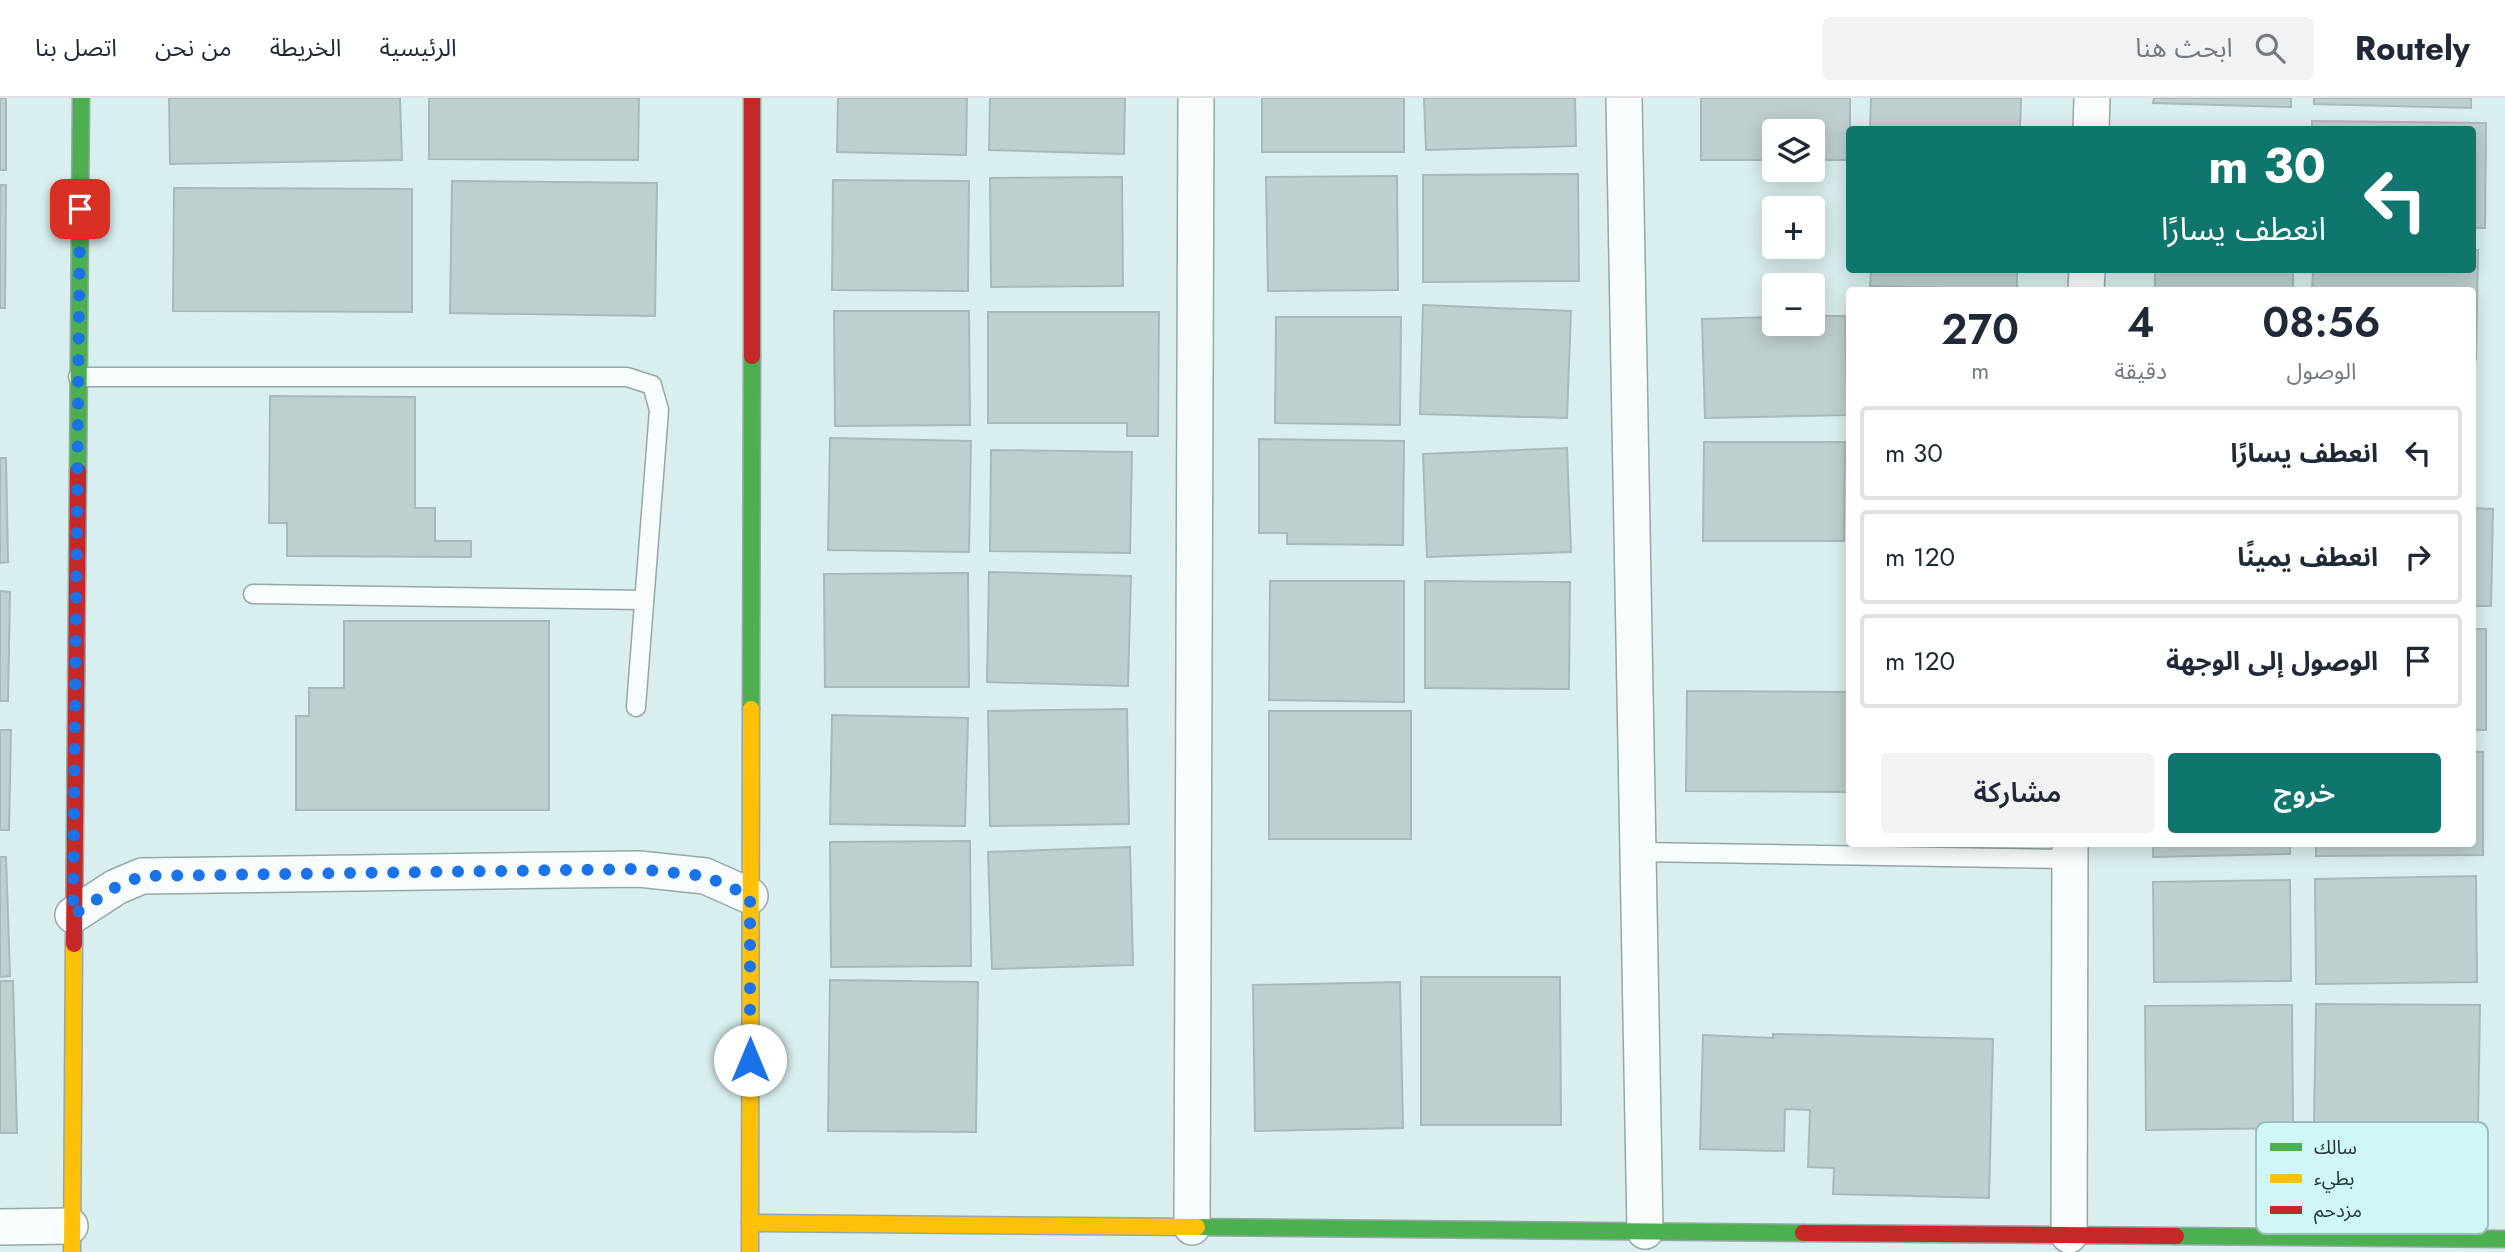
<!DOCTYPE html>
<html lang="ar">
<meta charset="utf-8">
<style>
body{margin:0;font-family:Jost,"Noto Sans Arabic",sans-serif;background:#f2f2f3;color:#1f2937;direction:rtl;height:100vh;display:flex;flex-direction:column;font-size:26px;white-space:nowrap}
*{box-sizing:border-box;margin:0}
p{font-size:23px;color:#747a83}
.icon{flex:none;width:38px;height:38px;fill:none;stroke:currentColor;stroke-width:2;stroke-linecap:round;stroke-linejoin:round}
.map{position:relative;flex:1;overflow:hidden;direction:ltr}
.details{position:absolute;left:1846px;top:189px;width:630px;height:560px;display:flex;flex-direction:column;background:#fff;border-radius:7px;box-shadow:0 4px 18px #0003;direction:rtl}
.details>*{flex:none}
.hud{position:absolute;left:1846px;top:28px;width:630px;height:147px;border-radius:7px;box-shadow:0 4px 18px #0003;direction:rtl;background:#0f766e;color:#fff;overflow:hidden}
.controls{position:absolute;left:1762px;top:21px;display:grid;gap:14px}
.controls a{display:grid;place-items:center;width:63px;height:63px;border-radius:7px;background:#fff;box-shadow:0 4px 18px #0003;font-size:35px}
.pin{position:absolute;display:grid;place-items:center;width:60px;height:60px;color:#fff;margin:-30px;border-radius:14px;box-shadow:0 4px 10px #0006}
.me{position:absolute;width:77px;margin:-38px;rotate:0deg;stroke-linejoin:round;filter:drop-shadow(0 0 5px #0008)}
.turn{display:flex;align-items:center;gap:24px;height:147px;padding:0 35px;font-size:32px}
.turn .icon{width:91px;height:91px;stroke-width:2.5}
.turn b{display:block;font-size:49px;line-height:60px}
.eta{display:flex;justify-content:space-evenly;align-items:center;height:119px;text-align:center}
.eta b{font-size:42px;font-weight:600;line-height:49px}
.action{display:flex;gap:14px;margin-top:auto;padding:14px 35px}
.action a{flex:1;height:80px;border-radius:7px;background:#0f766e;color:#fff;font-size:28px;font-weight:600;line-height:80px;text-align:center}
.action a+a{background:#f2f2f3;color:#1f2937}
ul{padding:0;list-style:none}
li{display:flex;align-items:center;gap:21px;height:94px;margin:0 14px 10px;padding:0 21px;border:4px solid #e0e1e3;border-radius:7px}
li div{flex:1}
li b{display:block;font-size:26px}
li em{font-style:normal}
header{display:flex;align-items:center;gap:42px;box-sizing:border-box;height:98px;padding:0 35px;background:#fff;border-bottom:2px solid #e0e1e3}
header strong{font-size:33px}
nav{display:flex;gap:38px;margin-inline-start:auto;font-size:24px}
.search{width:490px;height:63px;background:#f2f2f3;display:flex;align-items:center;gap:18px;box-sizing:border-box;padding:0 24px;border-radius:7px;color:#747a83;font-size:26px}
.map>svg:first-child{display:block}
.building{fill:#becfcf;stroke:#a8b9b9;stroke-width:2}
.lines{fill:none;stroke-linecap:round;stroke-linejoin:round}
.lane-casing{stroke:#96a7a7;stroke-width:21}
.street-casing{stroke:#96a7a7;stroke-width:38}
.fast-casing{stroke:#96a7a7;stroke-width:19}
.slow-casing{stroke:#96a7a7;stroke-width:19}
.jam-casing{stroke:#96a7a7;stroke-width:19}
.lane{stroke:#f9fcfc;stroke-width:18}
.street{stroke:#f9fcfc;stroke-width:35}
.fast{stroke:#4caf50;stroke-width:16}
.slow{stroke:#ffc107;stroke-width:16}
.jam{stroke:#c62828;stroke-width:16}
.route{stroke:#1a73e8;stroke-width:12;stroke-dasharray:0 21.6}
.key{fill:#d0f7f7;stroke:#9dbdbd;stroke-width:2}
.key-label{font-size:19px;fill:#263535}
</style>
<header>
<strong>Routely</strong>
<div class="search"><svg class="icon" aria-label="search" viewBox="0 0 24 24"><circle cx="10" cy="10" r="6"/><path d="M15 15l6 6"/></svg>ابحث هنا</div>
<nav><a>الرئيسية</a><a>الخريطة</a><a>من نحن</a><a>اتصل بنا</a></nav>
</header>
<div class="map">
<svg width="2505" height="1154" viewBox="0 0 2505 1154">
<rect width="100%" height="100%" fill="#d9eeee"/>
<g class="building">
<rect x="0" y="0" width="6" height="72"/>
<path d="M169 0H400L402 62 170 66Z"/>
<path d="M429 0H639L638 62 429 61Z"/>
<path d="M838 0H967L966 57 837 54Z"/>
<path d="M990 0H1125L1124 56 989 52Z"/>
<rect x="1262" y="0" width="142" height="54"/>
<path d="M1424 0H1575L1576 48 1426 52Z"/>
<path d="M1701 0H1850V62H1813V33H1774V62H1701Z"/>
<path d="M1871 0H2021L2020 32H1870Z"/>
<path d="M2154 0H2291V9L2153 5Z"/>
<path d="M2314 0H2471V10L2314 6Z"/>
<path d="M2312 23 2486 25 2485 130H2473V32H2312Z"/>
<path d="M1578 76 1579 183 1423 184V77Z"/>
<path d="M1397 78 1398 192 1268 193 1266 79Z"/>
<path d="M1122 79 1123 188 991 189 990 80Z"/>
<path d="M833 82 969 83 968 193 832 192Z"/>
<path d="M452 83 657 85 655 218 450 215Z"/>
<path d="M0 87H6L5 210H0Z"/>
<path d="M174 90 412 91V214L173 213Z"/>
<path d="M2473 152H2478L2476 262H2473V192H2312L2313 172H2473Z"/>
<path d="M1871 172H2017V192L1870 188Z"/>
<rect x="2155" y="172" width="138" height="20"/>
<path d="M1423 207 1571 213 1567 320 1420 316Z"/>
<path d="M834 213H969L970 327 835 328Z"/>
<path d="M988 214H1159L1158 338H1127V325H988Z"/>
<path d="M1813 218H1845L1847 317 1705 320 1702 221 1774 219V226H1813Z"/>
<path d="M1276 219H1401L1400 327 1275 325Z"/>
<path d="M270 298 415 299V410H435V443H471V459L287 458V425H269Z"/>
<path d="M830 340 971 343 969 454 828 452Z"/>
<path d="M1259 341 1404 343 1403 447 1287 446V435H1259Z"/>
<path d="M1704 344H1845L1844 443H1703Z"/>
<path d="M1567 350 1571 454 1427 459 1423 356Z"/>
<path d="M991 352 1132 354 1130 455 990 453Z"/>
<path d="M0 360H6L8 464 0 465Z"/>
<path d="M2473 410 2493 411 2491 508H2473Z"/>
<path d="M989 474 1131 478 1128 588 987 584Z"/>
<path d="M968 475 969 589H825L824 476Z"/>
<path d="M1270 483H1404V604L1269 602Z"/>
<path d="M1425 483 1570 484 1569 591 1425 590Z"/>
<path d="M0 493 10 494 8 603H0Z"/>
<path d="M344 523H549V712H296V618H309V590H344Z"/>
<rect x="2473" y="531" width="13" height="101"/>
<path d="M1687 593 1850 594 1849 694 1686 693Z"/>
<path d="M1127 611 1129 726 990 728 988 613Z"/>
<rect x="1269" y="613" width="142" height="128"/>
<path d="M832 617 968 620 965 728 830 726Z"/>
<path d="M0 632H11L9 732H0Z"/>
<path d="M2473 654H2483V757L2316 758V746H2473Z"/>
<path d="M970 743 971 868 831 869 830 744Z"/>
<path d="M2153 746H2290V756L2153 759Z"/>
<path d="M1130 749 1133 867 992 871 988 754Z"/>
<path d="M0 759H6L10 878 0 879Z"/>
<path d="M2476 778 2477 884 2316 886 2315 781Z"/>
<path d="M2290 782 2291 883 2154 884 2153 784Z"/>
<path d="M1421 879H1560L1561 1027H1421Z"/>
<path d="M830 882 978 884 976 1034 828 1033Z"/>
<path d="M0 883H13L17 1035H0Z"/>
<path d="M1400 884 1403 1030 1255 1033 1253 887Z"/>
<path d="M2316 906 2480 907 2478 1026 2314 1025Z"/>
<path d="M2292 907 2293 1030 2146 1032 2145 908Z"/>
<path d="M1773 936 1993 941 1989 1100 1833 1096 1834 1070 1808 1069 1810 1012 1785 1011 1784 1053 1700 1051 1703 937 1773 940Z"/>
</g>
<g class="lines">
<g class="lane-casing">
<g id="lane">
<path d="M78 279H627L652 287 659 312 636 609"/>
<path d="M253 496 644 502"/>
<path d="M1638 754 2070 761"/>
</g>
</g>
<g class="street-casing">
<g id="street">
<path d="M1624 0 1645 1133"/>
<path d="M2091 32 2092 0"/>
<path d="M2086 192 2087 172"/>
<path d="M73 817 116 789 142 778 639 771 705 778 750 798"/>
<path d="M0 1129 70 1128"/>
<path d="M1192 1129 1196 0"/>
<path d="M2069 1137 2070 746"/>
</g>
</g>
<g class="fast-casing">
<g id="fast">
<path d="M78 373 81 0"/>
<path d="M751 611 752 258"/>
<path d="M1197 1129 1803 1135"/>
<path d="M2176 1138 2505 1141"/>
</g>
</g>
<g class="slow-casing">
<g id="slow">
<path d="M750 1125 1197 1129"/>
<path d="M72 1154 74 846"/>
<path d="M750 1154 751 611"/>
</g>
</g>
<g class="jam-casing">
<g id="jam">
<path d="M752 258V0"/>
<path d="M74 846 78 373"/>
<path d="M1803 1135 2176 1138"/>
</g>
</g>
<use href="#lane" class="lane"/>
<use href="#street" class="street"/>
<use href="#fast" class="fast"/>
<use href="#slow" class="slow"/>
<use href="#jam" class="jam"/>
</g>
<g class="lines">
<path class="route" d="M80 111 73 817 116 789 142 778 639 771 705 778 750 798V962"/>
</g>
<rect x="2256" y="1024" width="232" height="112" rx="10" class="key"/>
<rect x="2270" y="1045" width="32" height="8" fill="#4caf50"/>
<rect x="2270" y="1076" width="32" height="9" fill="#ffc107"/>
<rect x="2270" y="1108" width="32" height="8" fill="#c62828"/>
<g class="key-label">
<text x="2314" y="1056">سالك</text>
<text x="2314" y="1087">بطيء</text>
<text x="2314" y="1119">مزدحم</text>
</g>
</svg>
<div class="controls">
<a><svg class="icon" aria-label="layers" viewBox="0 0 24 24"><path d="M12 4l9 5-9 5-9-5zM3 14l9 5 9-5"/></svg></a>
<a>+</a>
<a>−</a>
</div>
<div class="pin" style="left:80px;top:111px;background:#d93025"><svg class="icon" aria-label="arrive" viewBox="0 0 24 24"><path d="M6 21V4h12l-3 4 3 4H6"/></svg></div>
<svg class="me" style="left:750px;top:962px" viewBox="-20 -20 40 40"><circle r="19" fill="#fff"/><path d="M0-13L10 11 0 6-10 11z" fill="#1a73e8"/></svg>
<div class="hud">
<div class="turn"><svg class="icon" aria-label="left" viewBox="0 0 24 24"><path d="M17 20v-9H6M10 6l-5 5 5 5"/></svg><div><b>30 m</b>انعطف يسارًا</div></div>
</div>
<section class="details">
<div class="eta">
<div><b>08:56</b><p>الوصول</p></div>
<div><b>4</b><p>دقيقة</p></div>
<div><b>270</b><p>m</p></div>
</div>
<ul>
<li><svg class="icon" aria-label="left" viewBox="0 0 24 24"><path d="M17 20v-9H6M10 6l-5 5 5 5"/></svg><div><b>انعطف يسارًا</b></div><em>30 m</em></li>
<li><svg class="icon" aria-label="right" viewBox="0 0 24 24"><path d="M7 20v-9h11M14 6l5 5-5 5"/></svg><div><b>انعطف يمينًا</b></div><em>120 m</em></li>
<li><svg class="icon" aria-label="arrive" viewBox="0 0 24 24"><path d="M6 21V4h12l-3 4 3 4H6"/></svg><div><b>الوصول إلى الوجهة</b></div><em>120 m</em></li>
</ul>
<div class="action"><a>خروج</a><a>مشاركة</a></div>
</section>
</div>
